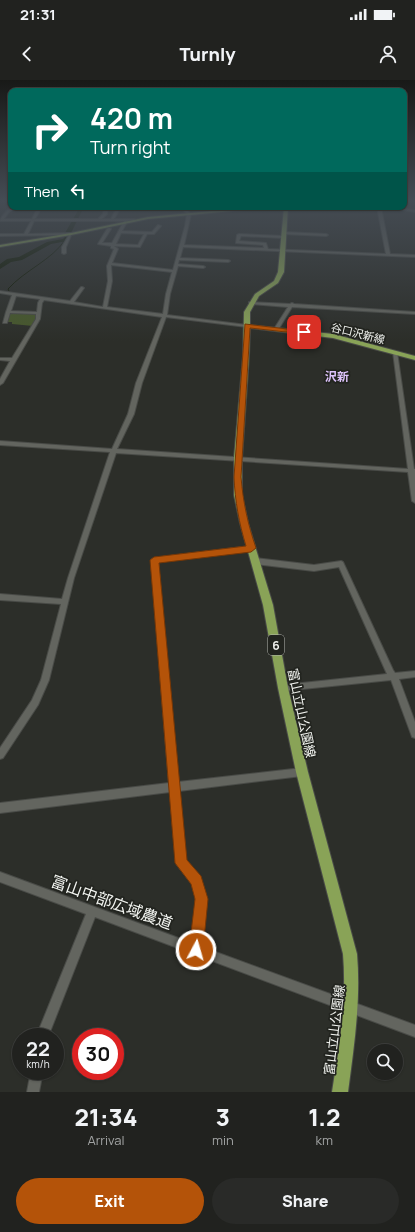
<!DOCTYPE html>
<meta charset="utf-8">
<style>
body{margin:0;font-family:Manrope,"Noto Sans JP",sans-serif;background:#292a28;color:#f1f3f6;height:100vh;display:flex;flex-direction:column;font-size:15px;white-space:nowrap}
*{box-sizing:border-box;margin:0}
p{font-size:13px;color:#a2a4a4}
.icon{flex:none;width:22px;height:22px;fill:none;stroke:currentColor;stroke-width:2;stroke-linecap:round;stroke-linejoin:round}
.map{position:relative;height:1012px;overflow:hidden}
.drawer{display:flex;flex-direction:column;background:#21221f;flex:1}
.drawer>*{flex:none}
.hud{position:absolute;left:8px;top:8px;width:399px;height:122px;border-radius:8px;box-shadow:0 1px 3px #0004,0 0 0 1px #3e3f3d;background:#00695c;color:#fff;overflow:hidden}
.fabs{position:absolute;left:367px;top:964px;display:grid;gap:8px}
.fabs a{display:grid;place-items:center;width:36px;height:36px;border-radius:50%;background:#21221f;box-shadow:0 1px 3px #0004,0 0 0 1px #3e3f3d;font-size:20px}
.speed{position:absolute;left:12px;top:948px;display:flex;gap:8px;font-size:20px;font-weight:700;text-align:center}
.speed>*{display:grid;place-content:center;width:52px;height:52px;border-radius:50%;background:#21221f;box-shadow:0 1px 3px #0004,0 0 0 1px #3e3f3d;line-height:1}
.speed small{font-size:10px;font-weight:400}
.speed .limit{border:6px solid #d22;background:#fff;color:#111}
.pin{position:absolute;display:grid;place-items:center;width:34px;height:34px;color:#fff;margin:-17px;border-radius:8px;box-shadow:0 2px 6px #0006}
.me{position:absolute;width:44px;margin:-22px;rotate:6deg;stroke-linejoin:round;filter:drop-shadow(0 0 3px #0008)}
.turn{display:flex;align-items:center;gap:14px;height:84px;padding:0 16px;font-size:18px}
.turn .icon{width:52px;height:52px;stroke-width:2.5}
.turn b{display:block;font-size:28px;line-height:34px}
.then{display:flex;align-items:center;height:38px;padding:0 16px;background:#0003;gap:8px;font-size:15px}
.eta{display:flex;justify-content:space-evenly;align-items:center;height:68px;text-align:center}
.eta b{font-size:24px;font-weight:800;line-height:28px}
.button{display:flex;gap:8px;margin-top:auto;padding:8px 16px}
.button a{flex:1;height:46px;border-radius:24px;background:#b45309;color:#fff;font-size:16px;font-weight:800;line-height:46px;text-align:center}
.button a+a{background:#292a28;color:#f1f3f6}
.status{display:flex;justify-content:space-between;align-items:center;height:28px;padding:0 20px;background:#21221f;direction:ltr}
.status svg{height:11px;fill:currentColor}
header{display:flex;justify-content:space-between;align-items:center;height:52px;padding:0 16px;background:#21221f;font-size:18px;font-weight:800}
.map>svg:first-child{display:block}
.green{fill:#47582b}
.lines{fill:none;stroke-linecap:round;stroke-linejoin:round}
.stream{stroke:#101901;stroke-width:1}
.river{fill:#101901;fill-rule:evenodd}
.minor-casing{stroke:#494b47;stroke-width:2}
.major-casing{stroke:#494b47;stroke-width:2}
.minor{fill:#63655f;fill-rule:evenodd}
.major{fill:#89a357;fill-rule:evenodd}
.route{fill:#b45309;stroke:#753606}
.labels{text-anchor:middle;dominant-baseline:central;stroke-width:3.5;stroke-linejoin:round;paint-order:stroke}
.far-street-label{font-size:11px;fill:#f2f4f0;stroke:#22241f}
.far-neighbourhood-label{font-size:12px;font-weight:bold;fill:#ddc3fb;stroke:#22241f}
.shield{fill:#22241f;stroke:#b4b6b1;stroke-width:1}
.shield-label{font-size:12px;font-weight:bold;fill:#f2f4f0}
.street-label{font-size:13px;fill:#f2f4f0;stroke:#22241f}
.near-street-label{font-size:16px;fill:#f2f4f0;stroke:#22241f}
</style>
<div class="status"><b>21:31</b><svg viewBox="0 0 49 12"><path d="M0 12V9h3v3zM5 12V6h3v6zM10 12V3h3v9zM15 12V0h3v12zM26 1h20v11H26zM47 4h2v5h-2z"/></svg></div>
<header><svg class="icon" aria-label="back" viewBox="0 0 24 24"><path d="M15 5l-7 7 7 7"/></svg>Turnly<svg class="icon" aria-label="person" viewBox="0 0 24 24"><circle cx="12" cy="8" r="4"/><path d="M4 21q1-7 8-7t8 7"/></svg></header>
<div class="map">
<svg width="415" height="1012" viewBox="0 0 415 1012">
<rect width="100%" height="100%" fill="#2c2e29"/>
<path class="green" d="M10 233 37 234V239L33 246 12 244V242H7Z"/>
<g class="lines">
<path class="stream" d="M9 211 8 209C25 190 52 180 65 160"/>
<path class="river" d="M80 127H84L71 153 68 154 71 156 67 161 51 164 22 180 11 182 0 189V184L7 179 19 177 47 162 63 159 68 154 65 153Z"/>
<g class="minor-casing">
<g id="minor">
<path d="M13 127H18L9 132 4 139H32L38 127H42L35 139H98L103 134 104 127H108L107 134 102 139H111L117 127H121L114 139H134L136 140 126 141 127 142 122 151 152 152 158 145 161 146 154 154H147L140 167 114 166 118 169 112 183 173 190 185 146 187 134 180 127H184L191 134 184 165 264 168 263 165 236 163 237 155 239 154 284 156 286 157 284 158 241 156 239 161 266 163 268 169 386 174 377 127H381L390 174 415 175V177L183 167 180 178 228 180 230 181 228 182 179 180 178 184 203 186 205 187 203 188 178 186 170 214 167 235 247 245 249 246 247 247 166 237 142 303 134 334 117 369 408 389 393 272 395 271 397 272 414 389H415V423L412 421 408 392 116 373 74 498 49 600 38 625 3 678 0 679V668L32 620 41 600 61 524 0 520V514L62 519 68 498 110 372 0 365V361L112 369 128 334 136 303 162 237 44 220 42 223 40 239 3 303 0 305V299L10 281 0 280V278H12L36 239V234L10 233 7 243H3L6 232 12 215 0 213V211L70 221 81 207H82L84 208 74 222 103 227 108 201 107 186 114 169 111 168V166L98 164 107 149 109 148 111 149 102 163H112L124 141H34L28 154 72 153 66 167V173L64 174 62 173V167L69 155 0 156V154H24L31 141H0C2 135 7 130 13 127ZM121 153 144 154 138 165 116 164ZM111 185 172 192 166 214 163 234 107 227 112 201ZM16 216 40 219 38 223 37 232 11 231Z"/>
<path d="M387 127H396L415 130V132Z"/>
<path d="M284 152 326 154 328 155 326 156 283 154 282 153Z"/>
<path d="M249 222 290 224 292 223 294 224 415 232V234L292 227 278 250H276L274 249 288 227 251 224H249Z"/>
<path d="M251 466 254 468 251 470 158 482 178 702 302 688 305 689 306 692 305 695 302 696 179 711 186 781 199 798 206 819 202 867 415 945V957L95 837 48 957H36L86 834 0 802V792L192 863 196 819 192 804 178 786 176 783 170 712 0 733V723L169 703 151 480 154 478Z"/>
<path d="M255 478 314 485 341 481 343 482 393 590 395 593 415 591V597L399 599 415 642V658L412 657 411 654 391 600 283 611 280 610 279 608 280 606 283 605 387 594 339 487 314 491 255 484 252 481Z"/>
<path d="M31 991H43L39 1012H27Z"/>
</g>
</g>
<g class="major-casing">
<g id="major">
<path d="M257 127H274L148 139 71 155 0 167V165L71 153 148 137Z"/>
<path d="M284 127H288L284 192 278 203 259 216 250 232V245L333 254 415 276V280L333 258 250 248 249 276 242 378V415L248 443 273 525 288 608 308 692 357 874C361 921 354 966 348 1012H332C339 966 347 921 343 874L296 692 278 608 263 525 240 443 234 415V378L243 276 244 232 255 214 274 201 278 192Z"/>
</g>
</g>
<use href="#minor" class="minor"/>
<use href="#major" class="major"/>
</g>
<linearGradient id="sky" x2="0" y2="1"><stop stop-color="#181917"/><stop offset="0.46" stop-color="#454c54"/><stop offset="1" stop-color="#454c54" stop-opacity="0"/></linearGradient>
<rect width="415" height="261" fill="url(#sky)"/>
<path class="route" d="M245 244 304 251 307 252 304 254 250 248 241 397C243 422 248 445 256 468L251 472 159 483 187 780 201 796 208 819 203 870 201 875 196 877 191 875 189 870 195 819 191 804 175 783 150 480 154 477 246 466C239 443 235 421 234 397Z"/>
<g class="labels">
<g class="far-street-label">
<text transform="translate(358 253) rotate(14)">谷口沢新線</text>
</g>
<g class="far-neighbourhood-label">
<text x="337" y="296">沢新</text>
</g>
<rect class="shield" x="268" y="555" width="16" height="20" rx="3"/>
<g class="shield-label">
<text x="276" y="565">6</text>
</g>
<g class="street-label">
<text transform="translate(302 633) rotate(78)">富山立山公園線</text>
<text transform="translate(334 950) rotate(-83)">富山立山公園線</text>
</g>
<g class="near-street-label">
<text transform="translate(112 822) rotate(20)">富山中部広域農道</text>
</g>
</g>
</svg>
<div class="fabs">
<a><svg class="icon" aria-label="search" viewBox="0 0 24 24"><circle cx="10" cy="10" r="6"/><path d="M15 15l6 6"/></svg></a>
</div>
<div class="speed"><div>22<small>km/h</small></div><div class="limit">30</div></div>
<div class="pin" style="left:304px;top:252px;background:#d93025"><svg class="icon" aria-label="arrive" viewBox="0 0 24 24"><path d="M6 21V4h12l-3 4 3 4H6"/></svg></div>
<svg class="me" style="left:196px;top:870px" viewBox="-20 -20 40 40"><circle r="17" fill="#b45309" stroke="#fff" stroke-width="3"/><path d="M0-11L8 9 0 5-8 9z" fill="#fff"/></svg>
<div class="hud">
<div class="turn"><svg class="icon" aria-label="right" viewBox="0 0 24 24"><path d="M7 20v-9h11M14 6l5 5-5 5"/></svg><div><b>420 m</b>Turn right</div></div>
<div class="then">Then<svg class="icon" aria-label="left" viewBox="0 0 24 24"><path d="M17 20v-9H6M10 6l-5 5 5 5"/></svg></div>
</div>
</div>
<section class="drawer">
<div class="eta">
<div><b>21:34</b><p>Arrival</p></div>
<div><b>3</b><p>min</p></div>
<div><b>1.2</b><p>km</p></div>
</div>
<div class="button"><a>Exit</a><a>Share</a></div>
</section>
